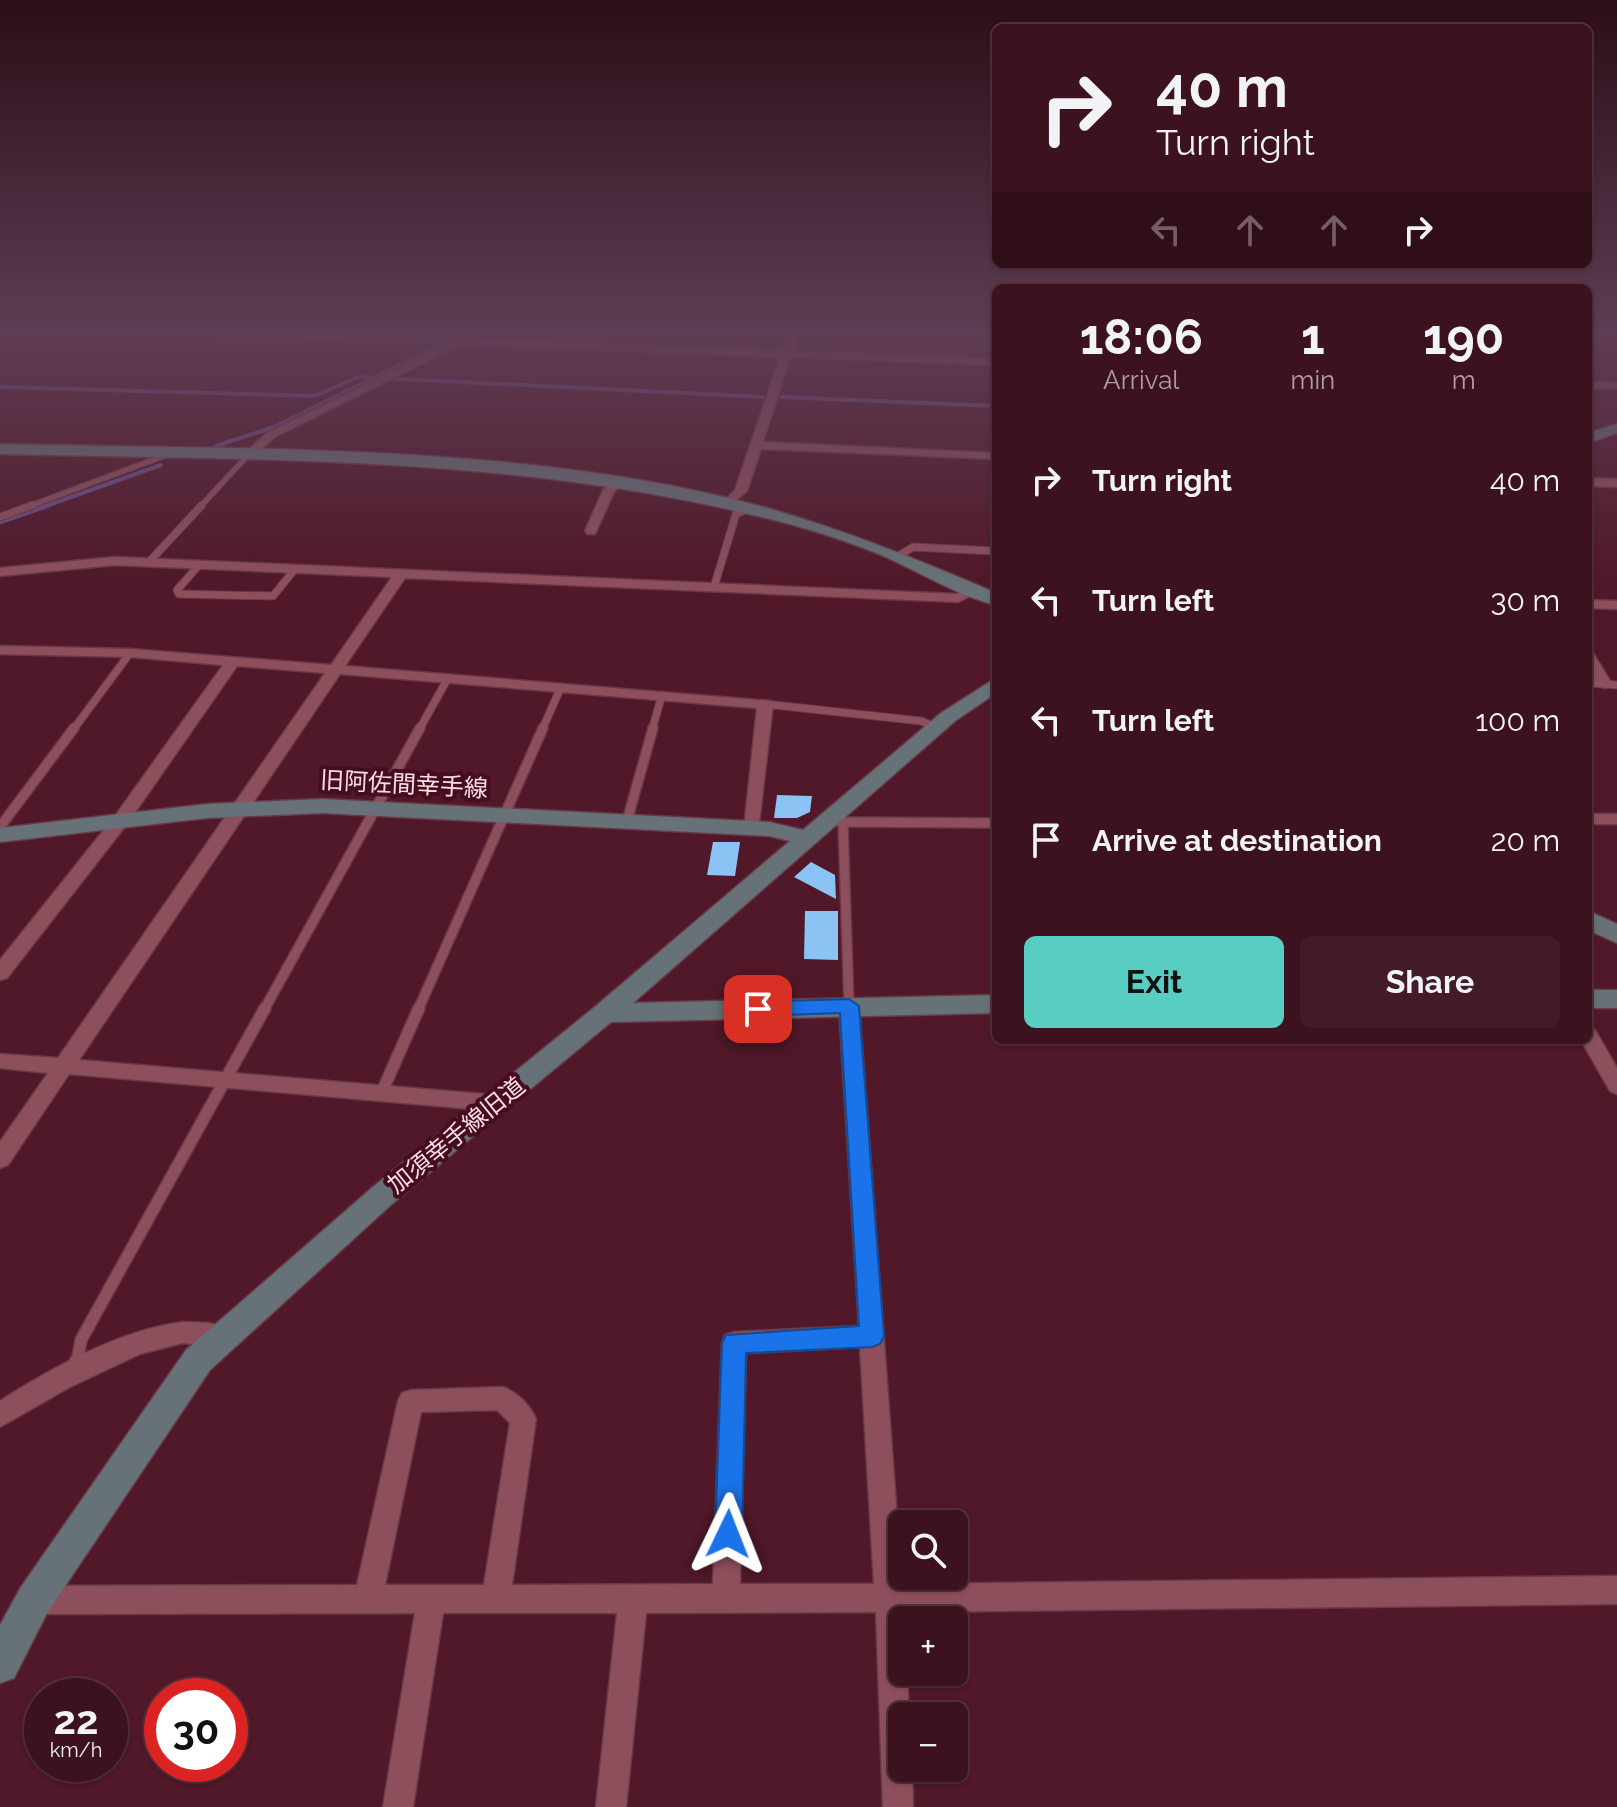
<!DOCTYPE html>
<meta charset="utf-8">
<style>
body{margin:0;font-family:Raleway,"Noto Sans JP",sans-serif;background:#431b28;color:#f1f3f6;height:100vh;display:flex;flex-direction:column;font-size:30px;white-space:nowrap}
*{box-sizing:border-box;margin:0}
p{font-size:26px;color:#ac9ea4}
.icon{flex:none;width:44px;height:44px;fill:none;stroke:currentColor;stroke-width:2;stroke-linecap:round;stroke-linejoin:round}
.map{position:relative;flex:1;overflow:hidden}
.drawer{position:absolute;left:992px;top:284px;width:600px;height:760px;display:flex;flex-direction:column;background:#3c121f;border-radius:12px;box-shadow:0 2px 6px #0004,0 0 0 2px #55323d}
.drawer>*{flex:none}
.hud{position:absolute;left:992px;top:24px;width:600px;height:244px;border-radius:12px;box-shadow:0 2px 6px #0004,0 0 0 2px #55323d;background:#3c121f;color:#f1f3f6;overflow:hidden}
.buttons{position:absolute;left:888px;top:1510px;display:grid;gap:16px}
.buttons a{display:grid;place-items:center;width:80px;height:80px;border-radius:12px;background:#3c121f;box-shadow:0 2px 6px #0004,0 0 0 2px #55323d;font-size:40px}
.speed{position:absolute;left:24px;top:1678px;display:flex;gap:16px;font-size:40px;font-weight:700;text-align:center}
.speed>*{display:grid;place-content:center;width:104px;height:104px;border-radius:50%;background:#3c121f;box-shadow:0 2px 6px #0004,0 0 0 2px #55323d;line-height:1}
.speed small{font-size:20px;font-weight:400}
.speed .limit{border:12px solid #d22;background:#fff;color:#111}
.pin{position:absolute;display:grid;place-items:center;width:68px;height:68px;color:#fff;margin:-34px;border-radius:16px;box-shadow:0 4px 12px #0006}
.me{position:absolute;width:88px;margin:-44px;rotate:2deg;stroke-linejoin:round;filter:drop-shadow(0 0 6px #0008)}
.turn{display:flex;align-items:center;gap:28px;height:168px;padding:0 32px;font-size:36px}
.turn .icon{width:104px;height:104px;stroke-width:2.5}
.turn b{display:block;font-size:56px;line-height:68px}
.lanes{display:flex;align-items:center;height:76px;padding:0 32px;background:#0003;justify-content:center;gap:40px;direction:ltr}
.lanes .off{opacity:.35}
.eta{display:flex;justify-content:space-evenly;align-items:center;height:136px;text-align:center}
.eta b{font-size:48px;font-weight:700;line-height:56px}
.cta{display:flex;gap:16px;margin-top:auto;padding:16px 32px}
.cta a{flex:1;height:92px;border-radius:12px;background:#57cec1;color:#111;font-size:32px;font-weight:700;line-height:92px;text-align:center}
.cta a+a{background:#431b28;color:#f1f3f6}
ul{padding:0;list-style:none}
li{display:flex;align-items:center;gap:24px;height:120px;padding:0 32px}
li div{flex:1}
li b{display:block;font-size:30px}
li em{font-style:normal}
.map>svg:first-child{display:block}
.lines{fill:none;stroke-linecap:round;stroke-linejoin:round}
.stream-far1{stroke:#684d85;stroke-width:4}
.stream{stroke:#684d85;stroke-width:5}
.building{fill:#8bc3f4}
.lane-far4-casing{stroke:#673a48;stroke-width:7}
.lane-far3-casing{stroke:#673a48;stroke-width:9}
.lane-far2-casing{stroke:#673a48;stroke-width:12}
.lane-far1-casing{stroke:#673a48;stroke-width:14}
.lane-casing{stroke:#673a48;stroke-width:17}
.street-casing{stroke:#673a48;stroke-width:3}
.secondary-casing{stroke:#673a48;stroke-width:3}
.lane-far4{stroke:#8e4f5d;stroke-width:5}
.lane-far3{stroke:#8e4f5d;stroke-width:7}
.lane-far2{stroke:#8e4f5d;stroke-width:9}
.lane-far1{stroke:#8e4f5d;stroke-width:11}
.lane{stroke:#8e4f5d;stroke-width:14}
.street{fill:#8e4f5d;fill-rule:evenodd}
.secondary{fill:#667277;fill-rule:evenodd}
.route{fill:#1a73e8;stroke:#114b97;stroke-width:2}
.labels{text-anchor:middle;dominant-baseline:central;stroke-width:8;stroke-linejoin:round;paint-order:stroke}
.street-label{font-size:24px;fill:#fcdee3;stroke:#450d1f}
</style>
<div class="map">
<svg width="1617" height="1807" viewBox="0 0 1617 1807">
<rect width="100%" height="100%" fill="#501829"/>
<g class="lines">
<g class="stream-far1">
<path d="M0 387 315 396 359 377 765 397"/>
<path d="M782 397 996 406"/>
<path d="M216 446 274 427 473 329"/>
<path d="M43 507 161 465"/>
</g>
<path class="stream" d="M0 522 49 505"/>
</g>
<g class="building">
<path d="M777 795 812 796 810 812 797 818H774Z"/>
<path d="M713 842H740L735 876 707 875Z"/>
<path d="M811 862 835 875 836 899 794 877Z"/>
<path d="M805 911H838V960L804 959Z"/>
</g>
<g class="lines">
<g class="lane-far4-casing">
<g id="lane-far4">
<path d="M21 329 460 341"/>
<path d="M27 507 169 454"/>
<path d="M200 507 246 457"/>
</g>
</g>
<g class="lane-far3-casing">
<g id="lane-far3">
<path d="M0 517 33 505"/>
<path d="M900 555 913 547 996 551"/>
<path d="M149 562 202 505"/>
<path d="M199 565 177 590 179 594 273 596 295 569"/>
<path d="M714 587 736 514 749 508"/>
<path d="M1588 683 1617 685"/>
<path d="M765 704 921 721 935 727"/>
<path d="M73 730 130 653"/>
<path d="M419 730 448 678"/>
<path d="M542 730 561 687"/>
<path d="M652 730 662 695"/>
</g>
</g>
<g class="lane-far2-casing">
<g id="lane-far2">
<path d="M627 821 653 728"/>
<path d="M840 822 996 823"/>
<path d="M843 824 849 1006"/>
<path d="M0 827 74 728"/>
<path d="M264 1010 420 728"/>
<path d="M418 1010 543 728"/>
</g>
</g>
<g class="lane-far1-casing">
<g id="lane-far1">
<path d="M381 1094 419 1008"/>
<path d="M77 1363 81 1340 265 1008"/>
</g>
</g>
<g class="lane-casing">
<path id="lane" d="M77 1361 78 1368"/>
</g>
<g class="street-casing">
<g id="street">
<path d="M477 329H489L473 339 782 351 789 329H799L792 351 996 359V365L790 357 763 442 996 453V459L761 449 747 491 729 506 723 502 735 490 780 357 462 344 275 437 250 459 240 457 267 433Z"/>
<path d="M1588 382 1617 383V389L1588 388Z"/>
<path d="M615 478 625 481 614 492 595 534H587L585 531 603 490Z"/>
<path d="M1588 478 1617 479V487L1588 486Z"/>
<path d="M115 557 956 594 976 586 983 590 958 602 405 578 345 666 770 701 773 704 758 832H746L744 828 757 708 340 674 79 1060 495 1095 502 1097 505 1103 502 1109 495 1111 69 1074 8 1165 0 1168V1142L48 1073 0 1068V1054L58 1058 325 673 237 666 127 824 7 978 0 980V960L115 816 223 665 130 657 0 654V646L130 649 331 665 392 577 115 565 0 576V568Z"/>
<path d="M1588 600 1617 601V609L1588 608Z"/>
<path d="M1588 652 1593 653 1612 684 1610 687 1605 688C1590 683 1588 665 1588 652Z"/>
<rect x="1588" y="814" width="29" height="10"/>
<path d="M849 999 856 1001 859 1006 902 1584 1617 1576V1604L904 1612 902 1672H907L909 1716H902V1768H912L913 1807H883L876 1612 646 1613 626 1807H596L617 1613H443L413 1807H383L415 1613 34 1614 24 1610 20 1600 24 1590 34 1586 357 1585 398 1401 402 1393 411 1390 503 1387C517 1392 530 1405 536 1419L512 1585 713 1584 722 1343 725 1335 734 1332 859 1326 839 1006 842 1001ZM860 1347 874 1584H740L746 1353ZM497 1410 510 1423 484 1585H385L421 1412Z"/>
<path d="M1588 1028 1595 1030 1617 1068V1094L1610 1091 1581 1040H1588Z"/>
<path d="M183 1322 208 1323 236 1329 239 1337 236 1345 227 1348 183 1343 140 1354 70 1387 0 1427V1401C53 1367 120 1330 183 1322Z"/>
</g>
</g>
<g class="secondary-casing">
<g id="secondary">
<path d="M1617 424V433L1588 443V433Z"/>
<path d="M0 444C245 450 527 442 764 507 844 530 920 560 996 593V605C954 595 914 568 874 552 835 537 793 524 753 515 507 455 251 460 0 454Z"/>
<path d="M996 678V693L955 721 633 1003 996 995V1013L611 1022 393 1203 210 1370 47 1613 14 1678 0 1683V1625L21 1587 186 1350 373 1187 596 1006 790 841 769 836 322 813 207 818 0 842V828L207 804 322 799 769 822 803 830 941 713Z"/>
<path d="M1588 911 1617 924V943L1588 930Z"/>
<rect x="1588" y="990" width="29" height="18"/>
</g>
</g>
<use href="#lane-far4" class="lane-far4"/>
<use href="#lane-far3" class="lane-far3"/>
<use href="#lane-far2" class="lane-far2"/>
<use href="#lane-far1" class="lane-far1"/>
<use href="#lane" class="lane"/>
<use href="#street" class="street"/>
<use href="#secondary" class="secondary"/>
</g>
<linearGradient id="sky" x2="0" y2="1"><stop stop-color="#2c0d17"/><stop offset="0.57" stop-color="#5e3d54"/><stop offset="1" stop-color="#5e3d54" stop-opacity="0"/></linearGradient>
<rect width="1617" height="582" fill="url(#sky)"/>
<path class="route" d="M849 999 859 1006 884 1336 880 1344 872 1347 746 1353 742 1534 738 1544 728 1548 719 1544 715 1534 722 1343 726 1335 859 1326 840 1013 758 1016 748 1009 758 1002Z"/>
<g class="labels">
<g class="street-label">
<text transform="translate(404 784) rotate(3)">旧阿佐間幸手線</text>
<text transform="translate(456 1135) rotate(-39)">加須幸手線旧道</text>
</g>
</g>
</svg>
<div class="buttons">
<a><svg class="icon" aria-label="search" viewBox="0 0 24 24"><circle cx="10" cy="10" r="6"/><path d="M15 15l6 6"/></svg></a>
<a>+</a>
<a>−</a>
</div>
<div class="speed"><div>22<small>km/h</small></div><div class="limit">30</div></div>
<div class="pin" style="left:758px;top:1009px;background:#d93025"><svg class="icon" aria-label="arrive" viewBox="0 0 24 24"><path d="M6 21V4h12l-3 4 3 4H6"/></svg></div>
<svg class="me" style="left:728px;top:1534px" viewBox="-20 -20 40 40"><path d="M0-17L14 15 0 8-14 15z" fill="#1a73e8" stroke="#fff" stroke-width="4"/></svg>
<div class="hud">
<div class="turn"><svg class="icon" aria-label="right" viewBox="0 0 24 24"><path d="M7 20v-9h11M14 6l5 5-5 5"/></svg><div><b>40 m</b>Turn right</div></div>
<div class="lanes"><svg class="icon off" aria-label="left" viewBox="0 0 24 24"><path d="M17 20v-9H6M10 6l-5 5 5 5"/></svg><svg class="icon off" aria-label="ahead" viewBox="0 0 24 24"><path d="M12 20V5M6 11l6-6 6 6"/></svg><svg class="icon off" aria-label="ahead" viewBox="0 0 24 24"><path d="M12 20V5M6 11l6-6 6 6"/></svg><svg class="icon" aria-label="right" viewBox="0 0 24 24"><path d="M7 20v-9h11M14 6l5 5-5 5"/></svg></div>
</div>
<section class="drawer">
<div class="eta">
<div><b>18:06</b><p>Arrival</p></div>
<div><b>1</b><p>min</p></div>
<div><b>190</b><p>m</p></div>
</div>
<ul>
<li><svg class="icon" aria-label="right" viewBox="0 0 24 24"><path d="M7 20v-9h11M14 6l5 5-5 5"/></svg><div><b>Turn right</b></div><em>40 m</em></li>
<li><svg class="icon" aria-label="left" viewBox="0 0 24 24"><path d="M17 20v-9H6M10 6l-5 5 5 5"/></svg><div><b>Turn left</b></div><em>30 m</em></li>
<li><svg class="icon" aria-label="left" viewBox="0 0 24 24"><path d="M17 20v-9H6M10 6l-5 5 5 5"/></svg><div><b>Turn left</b></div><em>100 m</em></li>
<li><svg class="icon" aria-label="arrive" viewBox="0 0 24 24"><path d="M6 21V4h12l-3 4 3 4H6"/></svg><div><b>Arrive at destination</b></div><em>20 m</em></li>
</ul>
<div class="cta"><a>Exit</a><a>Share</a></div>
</section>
</div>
